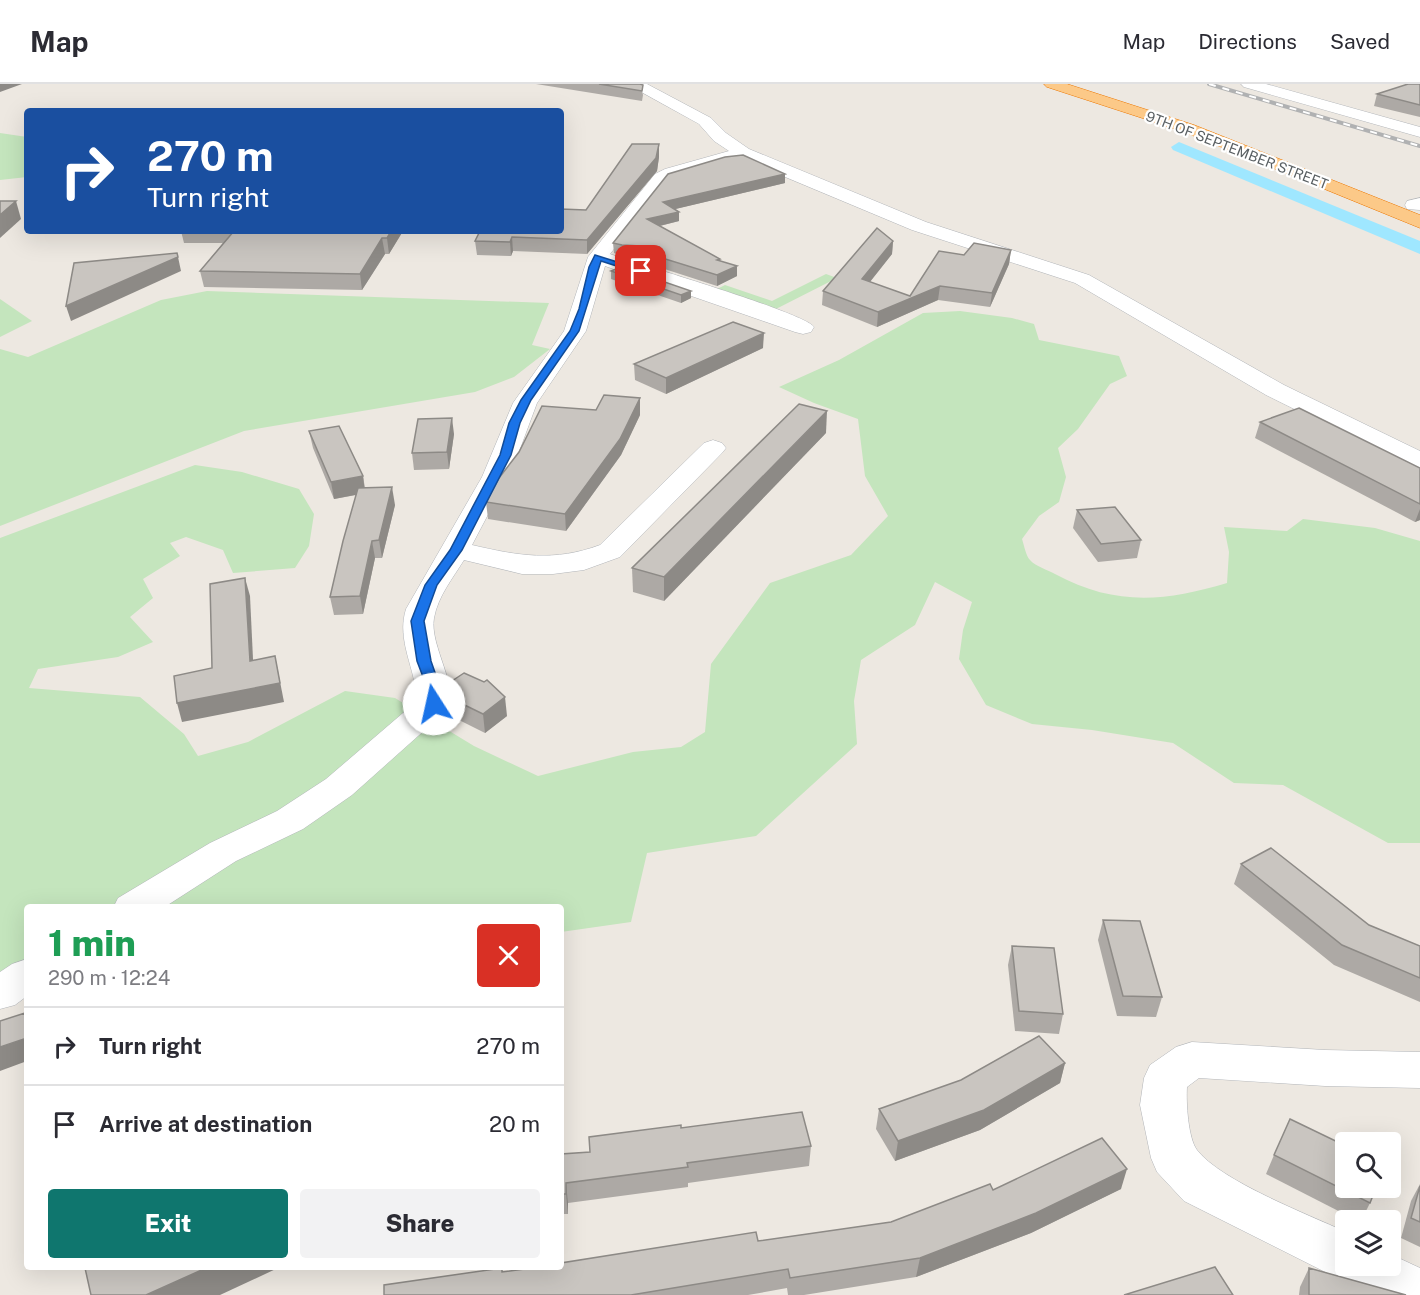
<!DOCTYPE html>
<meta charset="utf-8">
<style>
body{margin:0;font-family:"Public Sans",sans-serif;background:#f2f2f3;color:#2b2b33;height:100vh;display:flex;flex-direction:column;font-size:22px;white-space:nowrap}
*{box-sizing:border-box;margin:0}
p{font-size:20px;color:#7c7c81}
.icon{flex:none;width:33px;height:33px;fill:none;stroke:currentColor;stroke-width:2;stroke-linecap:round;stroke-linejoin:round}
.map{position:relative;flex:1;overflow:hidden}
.drawer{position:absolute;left:24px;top:820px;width:540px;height:366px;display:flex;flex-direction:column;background:#fff;border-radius:6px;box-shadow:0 6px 24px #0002}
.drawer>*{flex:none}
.top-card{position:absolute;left:24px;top:24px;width:540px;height:126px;border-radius:6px;box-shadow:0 6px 24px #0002;background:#1a4fa0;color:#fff;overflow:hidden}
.fabs{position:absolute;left:1335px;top:1048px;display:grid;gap:12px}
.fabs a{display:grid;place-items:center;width:66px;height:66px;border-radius:6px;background:#fff;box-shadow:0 6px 24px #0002;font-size:30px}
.pin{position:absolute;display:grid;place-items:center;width:51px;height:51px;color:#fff;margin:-26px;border-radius:12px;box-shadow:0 3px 9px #0006}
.me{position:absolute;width:66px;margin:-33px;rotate:350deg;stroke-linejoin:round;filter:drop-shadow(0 0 4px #0008)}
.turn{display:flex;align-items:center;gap:21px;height:126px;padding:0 24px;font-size:27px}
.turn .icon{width:78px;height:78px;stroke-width:2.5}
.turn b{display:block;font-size:42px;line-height:51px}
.round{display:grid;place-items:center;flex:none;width:63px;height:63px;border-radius:6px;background:#f2f2f3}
.headline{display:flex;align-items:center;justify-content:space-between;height:102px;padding:0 24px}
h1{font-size:36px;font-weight:800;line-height:45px;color:#1e9e55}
.primary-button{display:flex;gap:12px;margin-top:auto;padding:12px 24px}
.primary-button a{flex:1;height:69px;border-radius:6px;background:#0f766e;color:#fff;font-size:24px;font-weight:800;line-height:69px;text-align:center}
.primary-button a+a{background:#f2f2f3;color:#2b2b33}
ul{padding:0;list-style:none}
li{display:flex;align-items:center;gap:18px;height:78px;padding:0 24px;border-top:2px solid #e1e1e2}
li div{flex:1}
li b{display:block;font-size:22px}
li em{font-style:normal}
header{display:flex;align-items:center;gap:36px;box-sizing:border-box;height:84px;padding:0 30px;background:#fff;border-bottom:2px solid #e1e1e2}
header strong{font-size:28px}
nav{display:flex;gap:33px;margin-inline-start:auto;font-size:21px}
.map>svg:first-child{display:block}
.green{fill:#c4e5bd}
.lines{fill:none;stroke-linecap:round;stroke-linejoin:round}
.canal{fill:#9fe7ff;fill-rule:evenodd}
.minor-casing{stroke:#b2b5b9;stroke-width:1}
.highway-casing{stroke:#ec7701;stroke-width:1}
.minor{fill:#fff;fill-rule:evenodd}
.highway{fill:#fcc988;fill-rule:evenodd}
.rail-casing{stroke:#b0b1b2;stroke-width:4}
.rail{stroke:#fff;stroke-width:2;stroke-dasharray:7;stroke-linecap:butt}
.wall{fill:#ada9a5}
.shaded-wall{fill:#8d8a86}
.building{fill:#c9c5c0;stroke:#8d8a86;stroke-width:1.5}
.route{fill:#1a73e8;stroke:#114b97;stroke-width:1.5}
.labels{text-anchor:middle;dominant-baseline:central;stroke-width:4.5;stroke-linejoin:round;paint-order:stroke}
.far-street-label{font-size:14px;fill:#595f62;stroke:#fff}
</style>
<header>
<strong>Map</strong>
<nav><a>Map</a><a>Directions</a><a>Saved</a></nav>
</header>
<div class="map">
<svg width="1420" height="1211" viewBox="0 0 1420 1211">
<rect width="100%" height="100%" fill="#ede8e1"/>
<g class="green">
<path d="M0 49 27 53V93L0 96Z"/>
<path d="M826 190 837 194 772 227 713 207 725 201 772 217Z"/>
<path d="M207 207 549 219 532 261 550 265 514 293 475 308 244 347 0 442V265L28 273 161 216Z"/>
<path d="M0 215 32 237 0 253Z"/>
<path d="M960 227 1012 234 1034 240 1039 256 1119 272 1127 292 1110 300 1078 345 1058 364 1066 393 1059 418 1039 432 1022 455C1024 461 1026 472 1030 476 1035 482 1048 486 1055 490 1114 522 1164 518 1227 499L1229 468 1224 443 1287 447 1303 435 1375 444 1420 457V759H1388L1283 701 1234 699 1173 659 1092 646 1032 640 986 621 959 575 963 546 972 518 935 498 915 541 861 576 854 617 857 660 756 752 647 769 631 838 561 848V824H27V893L0 897V454L195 381 242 388 299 405 314 430 309 462 295 484 233 489 223 466 186 453 170 459 180 472 143 495 153 514 130 533 153 558 118 573 38 585 29 604 140 613 184 650 198 672 248 658 345 607 395 614 474 662 538 692 633 668 681 663 705 648 711 580 770 499 851 471 888 432 865 392 858 335 814 319 779 303 839 276 923 229Z"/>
</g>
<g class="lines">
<path class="canal" d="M1179 58 1420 157V170L1173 66 1171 63Z"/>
<g class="minor-casing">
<g id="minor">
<path d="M627 0H647L711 34 726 49 749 65 926 138 1089 191 1284 301 1420 367V385L1411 383 1266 311 1075 199 912 146 742 75 677 93 667 98 610 170C638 180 805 229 814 243L811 248 803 250 795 248 605 182 586 247 537 319 514 381 472 461C519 472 554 478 600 461L704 359 713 356 722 359 726 364 722 369 620 473 584 486 553 490H522L464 476C453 494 438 512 434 534 429 562 461 604 446 627L352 711 303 745 236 777 163 824H113L118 814 210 759 277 727 326 695 417 617C416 585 396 557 406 525L482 393 513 319 564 247 588 173 655 90 665 85 729 67 714 57 699 40Z"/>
<path d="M1241 0H1266L1420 43V53L1244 3Z"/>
<path d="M1420 114V126L1407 125 1405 121 1407 117Z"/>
<path d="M27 875V912L15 921 0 925V888L12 880Z"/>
<path d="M1192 958 1325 966 1420 968V1004L1325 1002 1199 994 1187 1003C1186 1018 1188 1054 1197 1066 1221 1097 1307 1130 1346 1148V1182H1390V1170L1420 1184V1211H1371L1184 1117 1157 1088 1151 1074 1140 1021 1144 994 1150 981 1176 963Z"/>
</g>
</g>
<g class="highway-casing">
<path id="highway" d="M1044 0H1067L1194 41 1420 131V144L1182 47 1047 3Z"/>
</g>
<use href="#minor" class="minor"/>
<use href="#highway" class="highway"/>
<g class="rail-casing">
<path id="rail" d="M1209 0 1420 62"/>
</g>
<use href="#rail" class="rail"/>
</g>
<g class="wall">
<path d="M536 0H640L643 11 642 17Z"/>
<path d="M1420 0V33L1374 22 1377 10Z"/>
<path d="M659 73 657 87 587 170 513 167 511 172 477 171 475 157 586 126Z"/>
<path d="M668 90H785V99L675 125 679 128V137L660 142 720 175V176L737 192 717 202 646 179V173L622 172 614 169 613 159Z"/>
<path d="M181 147H403L389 170H385L362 206 204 203 200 187 223 159H184Z"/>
<path d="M893 157 892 170 870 198 910 212 964 171 1011 166 1009 180 990 223 938 216 877 243 822 221 823 207Z"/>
<path d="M611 187 691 207V214L681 219 611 195Z"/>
<path d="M763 264 666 310 635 296 634 280Z"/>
<path d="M640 314V331L621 371 566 447 488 435 486 418 596 326Z"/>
<path d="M1260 338 1420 384V436L1415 438 1255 354Z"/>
<path d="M309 347 363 392 365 404 395 421 382 474H375L363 530 334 531 330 513 356 411 334 415 313 364Z"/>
<path d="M826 349 664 517 633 508 632 484Z"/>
<path d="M454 350 449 385 414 386 412 369Z"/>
<path d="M1077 426 1141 456 1137 474 1098 478 1073 444Z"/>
<path d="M444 611 507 632 485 649 447 630Z"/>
<path d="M1241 780 1369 841 1420 862V918L1334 881 1234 800Z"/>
<path d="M1103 836 1162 913 1156 933 1117 932 1098 856Z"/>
<path d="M1012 862 1063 930 1059 950 1015 947 1008 881Z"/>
<path d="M1065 979 1060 999 980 1046 895 1077 876 1045 879 1025Z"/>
<path d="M681 1044 811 1062 809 1082 688 1099V1103L568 1119V1130H561V1070L590 1068Z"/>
<path d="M1274 1071 1370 1119 1361 1137H1358L1266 1090Z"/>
<path d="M1420 1100V1163L1401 1154 1411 1117Z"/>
<path d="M1121 1105 1031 1149 916 1193 804 1211H788L787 1204 748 1211H384L503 1188 758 1157 891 1138 993 1106Z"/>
<path d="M1309 1184 1406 1211H1299L1300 1203Z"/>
</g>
<g class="shaded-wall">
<path d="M0 0H22L0 8Z"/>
<path d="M659 60V73L657 87 587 170V156Z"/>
<path d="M785 90V99L663 128V118Z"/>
<path d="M16 117 21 135 0 154V131Z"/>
<path d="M679 128V137L647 145V135Z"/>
<path d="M391 147H403L389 170 387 154Z"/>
<path d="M512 153 513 167 511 172 510 158Z"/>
<path d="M382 154 385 170 362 206 360 190Z"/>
<path d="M893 157 892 170 861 209 862 195Z"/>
<path d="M1011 166 1009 180 990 223 992 209Z"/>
<path d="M178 173 181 187 71 237 66 222Z"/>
<path d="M737 182V192L717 202V191Z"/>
<path d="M940 202 938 216 877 243 878 228Z"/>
<path d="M691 207V214L681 219V211Z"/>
<path d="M764 249 763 264 666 310V294Z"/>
<path d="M640 314V331L621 371 566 447 565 430Z"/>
<path d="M827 327 826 349 664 517V493Z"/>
<path d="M452 334 454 350 449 385 447 368Z"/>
<path d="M363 392 365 409 334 415 331 398Z"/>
<path d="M392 403 395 421 382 474 379 456Z"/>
<path d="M1420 425V436L1415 438Z"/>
<path d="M372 457 375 474 363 530 360 512Z"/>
<path d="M245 494 250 512 254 596 250 577Z"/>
<path d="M275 572 284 618 182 638 177 619Z"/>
<path d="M505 613 507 632 485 649 483 630Z"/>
<path d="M27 954V977L0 987V963Z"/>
<path d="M1065 979 1060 999 980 1046 895 1077 898 1057Z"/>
<path d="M1127 1085 1121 1105 1031 1149 916 1193 920 1174Z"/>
<path d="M566 1099 568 1119V1130L566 1110Z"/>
<path d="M206 1184H278L220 1211H146Z"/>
</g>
<g class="building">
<path d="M599 0H640L643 1 642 7Z"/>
<path d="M1408 0H1420V21L1377 10Z"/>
<path d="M632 60H659L656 74 587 156 512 153 510 158 475 157 480 147H561V125L586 126Z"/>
<path d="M743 71 785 90 663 118 679 128 647 135 720 175 717 176 737 182 717 191 646 169 660 163 622 161 613 159 668 90 725 73Z"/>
<path d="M0 117H16L0 131Z"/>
<path d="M877 144 893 157 862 195 910 212 939 167 964 171 974 159 1011 166 992 209 940 202 878 228 823 207Z"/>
<path d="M234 147H391L387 154H382L360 190 200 187Z"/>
<path d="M177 169 178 173 66 222 74 179Z"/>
<path d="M621 183 691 207 681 211 611 187Z"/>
<path d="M733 238 764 249 666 294 634 280Z"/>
<path d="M604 311 640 314 620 355 565 430 486 418 499 394 519 368 542 322 596 326Z"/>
<path d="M799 320 827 327 664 493 632 484Z"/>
<path d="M1299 324 1420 384V420L1260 338Z"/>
<path d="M452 334 447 368 412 369 418 335Z"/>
<path d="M339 342 363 392 331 398 309 347Z"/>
<path d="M392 403 379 456 372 457 360 512 330 513 343 457 358 404Z"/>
<path d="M1115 423 1141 456 1101 460 1077 426Z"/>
<path d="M245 494 250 577 275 572 280 599 177 619 174 592 212 584 210 500Z"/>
<path d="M464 589 484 598 487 596 505 613 483 630 444 611 449 599Z"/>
<path d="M1271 764 1369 841 1420 862V894L1342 861 1241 780Z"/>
<path d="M1103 836 1140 837 1162 913 1123 912Z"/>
<path d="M1012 862 1054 864 1063 930 1019 927Z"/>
<path d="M25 929 27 939V954L0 963V937Z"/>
<path d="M1039 952 1065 979 984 1026 898 1057 879 1025 961 996Z"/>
<path d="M802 1028 811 1062 687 1079 688 1083 566 1099V1110H561V1070L590 1068 589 1053 681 1041V1044Z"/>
<path d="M1290 1035 1346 1062V1104H1376L1370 1119 1274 1071Z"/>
<path d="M1102 1054 1127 1085 1036 1129 920 1174 790 1194 788 1185 631 1211H384V1201L502 1184V1188L532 1184H561V1179L756 1148 758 1157 891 1138 990 1100 993 1106Z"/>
<path d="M1420 1102V1138L1411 1134Z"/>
<path d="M1215 1183 1233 1211H1124Z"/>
<path d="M85 1184H206L146 1211H91Z"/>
<path d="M1309 1184 1406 1211H1309Z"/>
</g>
<path class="route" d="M595 171 646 187 641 190 601 177 579 247 531 316 520 339 511 371 462 466 437 501 424 537 431 577 441 606V620L434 624 430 623 428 606 417 577 411 537 425 501 450 466 500 371 509 339 521 316 570 247 579 225 589 183Z"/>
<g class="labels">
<g class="far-street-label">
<text transform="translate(1237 66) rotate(21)">9TH OF SEPTEMBER STREET</text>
</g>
</g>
</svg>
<div class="fabs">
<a><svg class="icon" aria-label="search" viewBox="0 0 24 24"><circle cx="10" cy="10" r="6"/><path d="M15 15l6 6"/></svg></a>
<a><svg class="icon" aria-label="layers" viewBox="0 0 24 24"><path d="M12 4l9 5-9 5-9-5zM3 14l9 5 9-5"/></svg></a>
</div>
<div class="pin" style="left:641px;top:187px;background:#d93025"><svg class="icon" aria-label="arrive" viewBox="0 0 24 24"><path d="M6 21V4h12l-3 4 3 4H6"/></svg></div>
<svg class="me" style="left:434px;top:620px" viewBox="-20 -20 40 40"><circle r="19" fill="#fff"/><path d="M0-13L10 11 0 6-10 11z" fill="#1a73e8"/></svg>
<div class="top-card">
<div class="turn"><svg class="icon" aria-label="right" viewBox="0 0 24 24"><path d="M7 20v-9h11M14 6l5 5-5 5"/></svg><div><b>270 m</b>Turn right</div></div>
</div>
<section class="drawer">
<div class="headline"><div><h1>1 min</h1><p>290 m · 12:24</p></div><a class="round" style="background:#d93025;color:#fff"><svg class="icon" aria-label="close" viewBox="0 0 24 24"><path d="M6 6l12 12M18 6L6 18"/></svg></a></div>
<ul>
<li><svg class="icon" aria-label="right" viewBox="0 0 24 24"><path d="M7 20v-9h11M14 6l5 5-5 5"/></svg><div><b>Turn right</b></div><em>270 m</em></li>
<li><svg class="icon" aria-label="arrive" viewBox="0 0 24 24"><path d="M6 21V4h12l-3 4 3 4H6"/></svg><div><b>Arrive at destination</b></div><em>20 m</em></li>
</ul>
<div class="primary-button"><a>Exit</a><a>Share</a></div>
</section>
</div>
